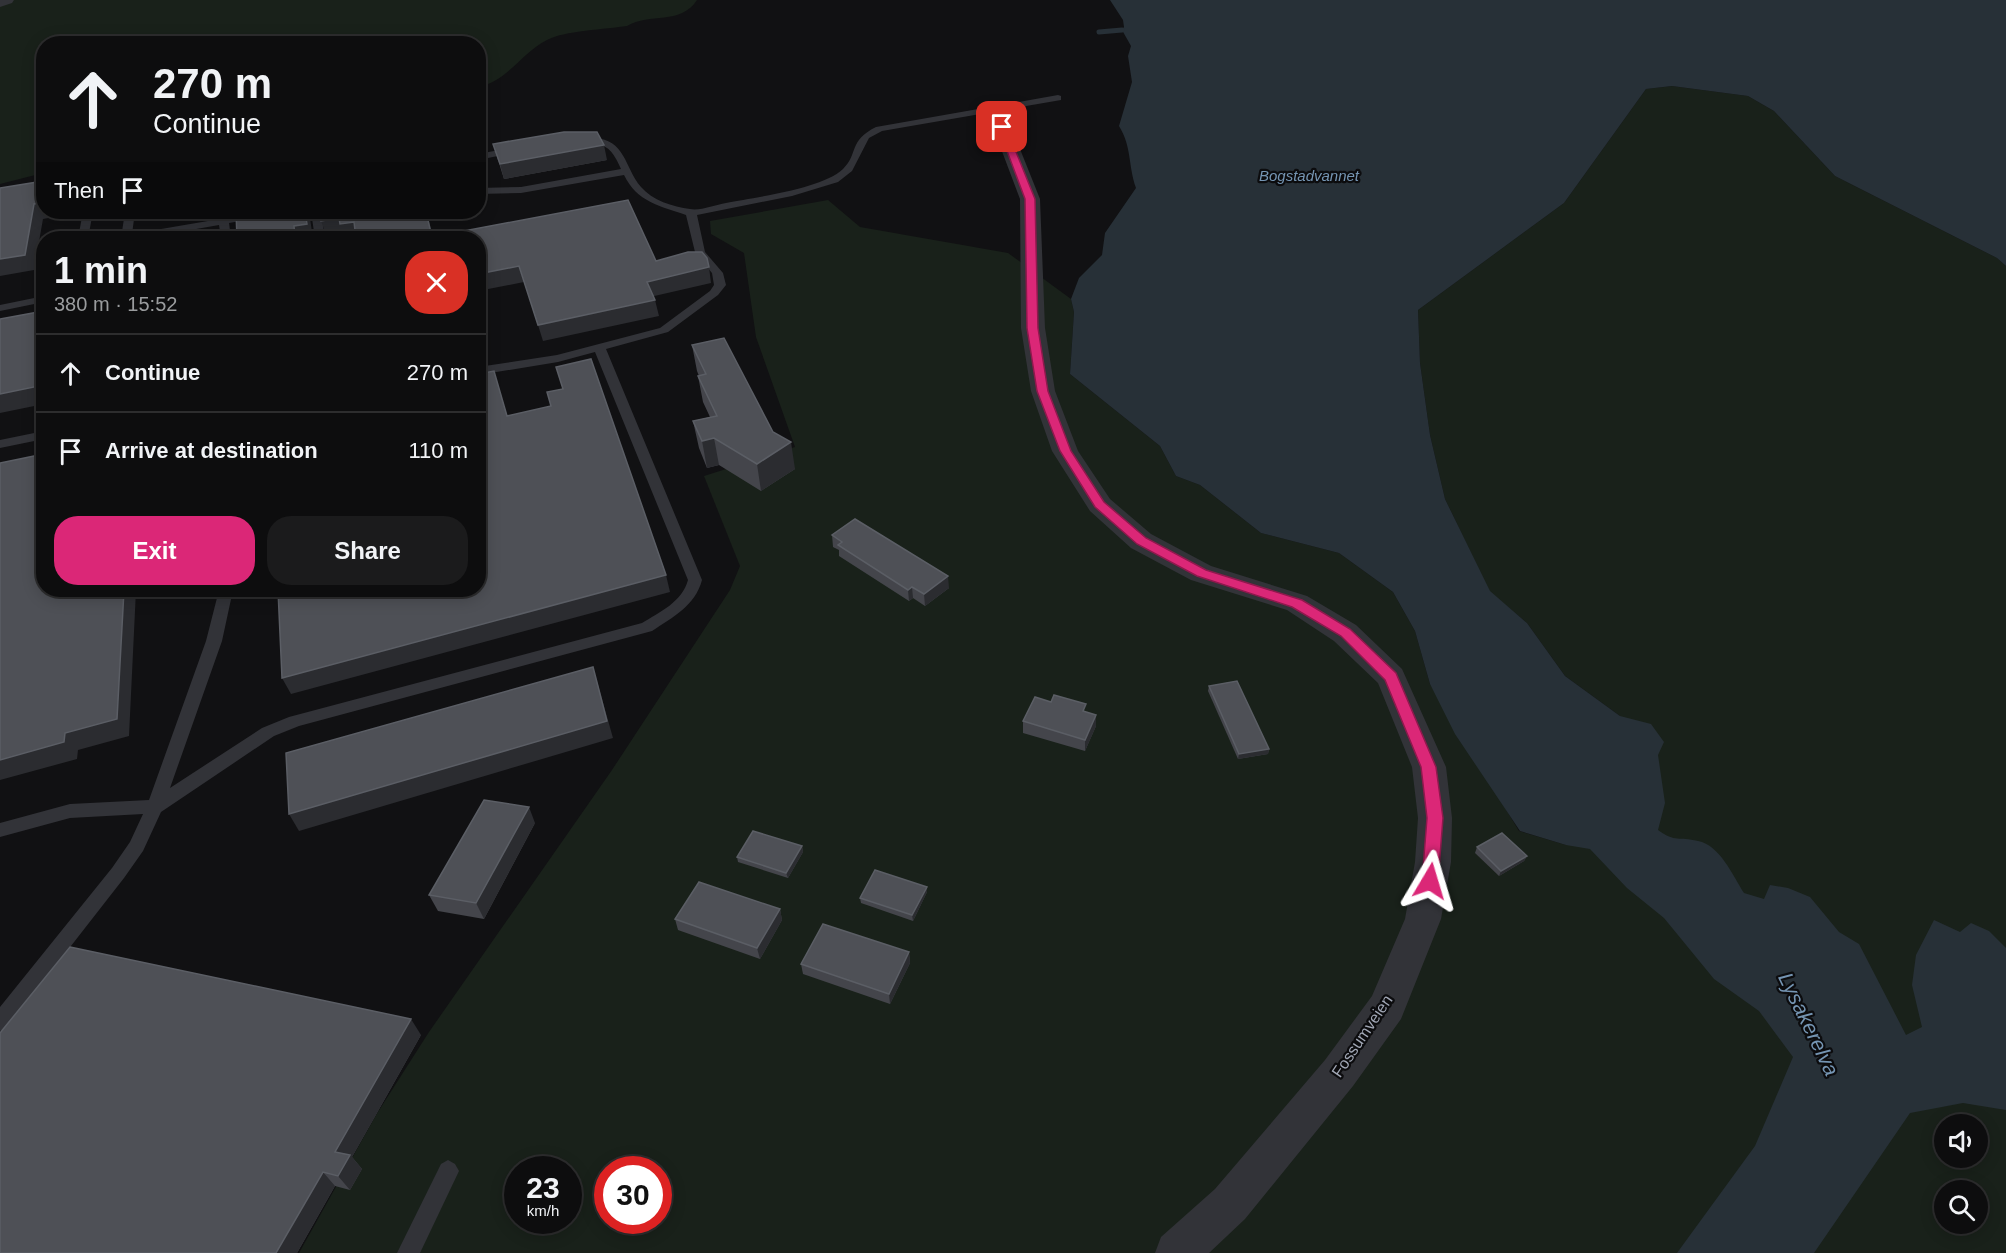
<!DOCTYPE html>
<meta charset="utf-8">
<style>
body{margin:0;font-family:Arial,sans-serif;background:#1b1b1c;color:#f1f3f6;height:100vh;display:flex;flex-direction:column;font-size:22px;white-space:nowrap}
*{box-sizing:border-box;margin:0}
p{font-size:20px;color:#9a9c9e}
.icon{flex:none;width:33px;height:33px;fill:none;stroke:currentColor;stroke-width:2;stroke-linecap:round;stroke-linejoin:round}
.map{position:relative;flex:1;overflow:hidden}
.sheet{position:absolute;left:36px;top:231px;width:450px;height:366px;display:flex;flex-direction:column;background:#0d0d0e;border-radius:24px;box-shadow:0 3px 15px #0003,0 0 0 2px #2d2d2e}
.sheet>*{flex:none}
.guide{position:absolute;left:36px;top:36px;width:450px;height:183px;border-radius:24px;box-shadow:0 3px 15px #0003,0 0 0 2px #2d2d2e;background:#0d0d0e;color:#f1f3f6;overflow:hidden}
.fabs{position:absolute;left:1934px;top:1114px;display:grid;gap:12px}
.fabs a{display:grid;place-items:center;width:54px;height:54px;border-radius:50%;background:#0d0d0e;box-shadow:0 3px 15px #0003,0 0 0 2px #2d2d2e;font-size:30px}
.speed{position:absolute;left:504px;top:1156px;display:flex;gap:12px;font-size:30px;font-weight:700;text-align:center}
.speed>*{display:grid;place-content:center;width:78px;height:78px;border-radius:50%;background:#0d0d0e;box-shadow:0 3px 15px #0003,0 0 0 2px #2d2d2e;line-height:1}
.speed small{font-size:15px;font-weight:400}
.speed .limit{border:9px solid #d22;background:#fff;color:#111}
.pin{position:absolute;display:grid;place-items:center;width:51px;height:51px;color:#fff;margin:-26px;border-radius:12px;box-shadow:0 3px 9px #0006}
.me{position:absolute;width:66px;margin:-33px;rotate:7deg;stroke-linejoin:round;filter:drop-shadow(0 0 4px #0008)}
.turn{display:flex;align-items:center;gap:21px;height:126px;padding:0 18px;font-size:27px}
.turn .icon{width:78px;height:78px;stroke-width:2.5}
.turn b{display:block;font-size:42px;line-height:51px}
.then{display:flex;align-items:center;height:57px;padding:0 18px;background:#0003;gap:12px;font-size:22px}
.round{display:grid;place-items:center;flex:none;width:63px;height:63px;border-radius:24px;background:#1b1b1c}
.headline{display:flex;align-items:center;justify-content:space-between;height:102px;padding:0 18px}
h1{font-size:36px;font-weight:700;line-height:45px}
.primary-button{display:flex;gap:12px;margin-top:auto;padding:12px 18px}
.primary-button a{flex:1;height:69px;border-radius:24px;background:#db2777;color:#fff;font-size:24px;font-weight:700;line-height:69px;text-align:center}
.primary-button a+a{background:#1b1b1c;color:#f1f3f6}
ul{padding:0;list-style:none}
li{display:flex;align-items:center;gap:18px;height:78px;padding:0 18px;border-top:2px solid #2d2d2e}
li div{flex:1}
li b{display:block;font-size:22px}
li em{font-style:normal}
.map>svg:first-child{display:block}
.green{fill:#19211a;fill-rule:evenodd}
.water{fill:#273037}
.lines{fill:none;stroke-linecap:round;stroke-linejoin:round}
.stream{stroke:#273037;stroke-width:5}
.lane{fill:#323338;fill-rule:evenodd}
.street{fill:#323338;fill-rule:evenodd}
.wall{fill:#44454b}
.shaded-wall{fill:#2b2c30}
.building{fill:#4e5056;stroke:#5b5e65;stroke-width:1.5}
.route{fill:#db2777;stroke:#8e194d;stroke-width:1.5}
.labels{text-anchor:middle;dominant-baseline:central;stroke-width:4.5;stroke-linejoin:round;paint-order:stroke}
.far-water-label{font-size:15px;font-style:italic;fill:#7595b3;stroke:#0c0c0e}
.street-label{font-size:16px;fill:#a1a7b5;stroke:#0c0c0e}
.near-water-label{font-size:21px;font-style:italic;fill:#7595b3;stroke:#0c0c0e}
</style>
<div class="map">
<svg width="2006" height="1253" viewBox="0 0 2006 1253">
<rect width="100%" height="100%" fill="#111113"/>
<g class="green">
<path d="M0 0H697C680 26 650 12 627 26 607 29 563 31 547 40 520 54 509 80 479 87L478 44H44L43 173 0 184Z"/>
<path d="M1672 86 1748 96 1774 111 1835 176 1997 258 2006 266V1253H299L376 1115 429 1032 612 770 730 590 740 566 704 476 795 447 756 337 744 253 711 234 710 221 828 200 860 227 1008 253 1071 299 1074 312 1070 374 1160 446 1176 476 1200 485 1261 533 1339 553 1393 592 1415 631 1430 684 1519 831 1566 845 1620 716 1565 676 1527 623 1490 592 1445 499 1430 435 1420 363 1418 310 1564 203 1646 89ZM1944 1125H1977V1158H1944ZM518 1170H568V1221H518ZM608 1170H658V1221H608ZM1944 1191H1977V1224H1944Z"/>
</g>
<path class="water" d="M1110 0H2006V266L1997 258 1835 176 1774 111 1748 96 1672 86 1646 89 1564 203 1418 310 1420 363 1430 435 1445 499 1490 591 1527 623 1565 676 1620 716 1651 724 1664 742 1658 755 1665 803 1658 830C1676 843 1678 836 1698 841 1720 845 1733 876 1744 893L1764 899 1770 885 1788 888 1810 897 1839 932 1859 944 1906 1035 1922 1027 1912 985 1916 955 1934 920 1960 932 1971 923 1989 931 2006 948V1110L1963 1103 1910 1113 1814 1253H1677L1755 1146 1793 1057 1759 1011 1714 979 1664 918 1627 888 1590 849 1566 845 1520 831 1455 734 1430 684 1415 631 1393 592 1339 553 1261 533 1200 485 1176 476 1160 446 1070 374 1074 312 1071 299 1079 278 1102 255 1105 233 1136 188C1128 165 1132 147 1119 126L1132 82 1128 56 1131 46 1122 30 1124 27 1123 20Z"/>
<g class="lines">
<path class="stream" d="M1099 32 1122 30"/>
<g class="lane">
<path d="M1058 95 1061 96V100L882 131 869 138 852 171 838 182 792 196 697 215 705 252 723 273 726 285 718 295 668 332 606 349 702 580C695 606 673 617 652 631L299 726 274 736 161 812 143 851 124 878 7 1028 0 1031V1007L112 868 130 842 143 814 70 818 0 837V823L70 804 149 800 206 641 219 590H233L222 641 170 788 262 728 289 717 642 623C660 612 682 602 688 580L595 352 558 362 478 375V367L557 355 660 328 710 291 714 285 712 273 695 252 686 215C660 206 637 202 624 175L521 193 478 194V188L521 187 621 169C605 131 596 154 576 140 581 136 587 137 593 138 626 139 624 167 641 187 652 200 673 207 690 209 700 211 715 205 726 203 756 197 822 189 843 169 859 153 848 141 876 127Z"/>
<path d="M515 147 520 150 518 152 478 160V154Z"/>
<path d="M83 212H93L88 238H78Z"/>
<path d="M125 212H135L132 234 260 212H280L275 215 229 223 231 238H221L219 225 145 238H121Z"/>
<path d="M311 212H321L325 238H315Z"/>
<path d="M44 296V302L0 311V305Z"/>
<path d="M44 431V439L0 448V440Z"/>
<path d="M448 1160 455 1164 459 1171 420 1253H397L441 1164Z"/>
</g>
<g class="street">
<path d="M0 0H14L12 3 0 7Z"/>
<path d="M995 104 1001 105 1004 109 1040 199 1045 328 1055 391 1078 451 1110 499 1151 534 1211 566 1307 596 1356 625 1402 669 1446 767 1452 818 1451 862 1441 919 1401 1019 1353 1086 1245 1219 1209 1253H1155L1161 1237 1215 1189 1325 1060 1372 996 1405 919 1415 862 1418 818 1412 767 1378 683 1334 641 1287 610 1191 580 1131 548 1090 511 1052 451 1031 391 1021 328 1020 199 986 109 989 105Z"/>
</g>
</g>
<g class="wall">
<path d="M493 144 607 160 504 179Z"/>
<path d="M692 345 773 432 795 469 761 491 719 465 707 468 699 448 693 421 710 417 703 402 698 376H699L697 371Z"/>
<path d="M832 535 949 588 925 606 913 598 909 601 839 556V550L833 547Z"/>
<path d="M1209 686 1269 749 1268 754 1238 759 1208 691Z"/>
<path d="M1085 712 1096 726 1085 751 1023 733V721Z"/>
<path d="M535 823 484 919 438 911 429 895Z"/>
<path d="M802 846 803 852 788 878 738 862 737 857Z"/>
<path d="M1477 847 1527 856 1524 861 1499 876 1475 853Z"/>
<path d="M927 887V892L913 921 861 903 860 898Z"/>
<path d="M780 909 782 920 760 959 678 930 675 919Z"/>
<path d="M909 952 910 963 890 1004 803 974 801 964Z"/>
<path d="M421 1035 352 1157 362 1169 350 1190 335 1186 297 1253H0Z"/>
</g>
<g class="shaded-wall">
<path d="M604 145 607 160 504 179 500 164Z"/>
<path d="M44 202V212H75V213L43 219 34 270 0 276V259L34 204Z"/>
<path d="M168 212H223L172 220Z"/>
<path d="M305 212H309L313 238H295L294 226Z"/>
<path d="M426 212H427L433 238H432Z"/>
<path d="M339 218 354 222 359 237 346 238 344 234 327 237 321 221Z"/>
<path d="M519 266 524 282 478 291V274Z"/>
<path d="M709 267 711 283 650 297 647 282Z"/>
<path d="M655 300 659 316 543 341 538 325Z"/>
<path d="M44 385V404L0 413V394Z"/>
<path d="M714 438 719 465 707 468 702 441Z"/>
<path d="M791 442 795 469 761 491 757 464Z"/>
<path d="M666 575 670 592 291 694 282 678Z"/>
<path d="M948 576 949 588 925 606 924 594Z"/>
<path d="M912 587 913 598 909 601 908 590Z"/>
<path d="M124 590H136L129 736 78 750 77 759 0 780V760L65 733Z"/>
<path d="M593 667 613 738 299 831 289 814Z"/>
<path d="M1096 715V726L1085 751V740Z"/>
<path d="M1269 749 1268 754 1238 759 1239 754Z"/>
<path d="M529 807 535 823 484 919 476 903Z"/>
<path d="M802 846 803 852 788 878 786 873Z"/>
<path d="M1527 856 1524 861 1499 876 1501 871Z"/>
<path d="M927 887V892L913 921 912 915Z"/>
<path d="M780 909 782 920 760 959 757 948Z"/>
<path d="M909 952 910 963 890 1004 889 994Z"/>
<path d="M411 1019 421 1035 352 1157 362 1169 350 1190 338 1176 335 1152Z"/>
<path d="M323 1172 335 1186 297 1253H276Z"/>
</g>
<g class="building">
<path d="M564 132H597L604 145 500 164 493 144Z"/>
<path d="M44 181V202L34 204 25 255 0 259V188Z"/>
<path d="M628 200 656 261 688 252H702L707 258 709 267 647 282 655 300 538 325 519 266 478 274V238H356L354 222 340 224 339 218 321 221 319 212H426L432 237Z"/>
<path d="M236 212H305L307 224 294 226 295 238H237Z"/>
<path d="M44 311V385L0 394V319Z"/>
<path d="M724 338 773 432 791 442 757 464 714 438 702 441 693 421 717 416 698 376 706 374 692 345Z"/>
<path d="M591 359 666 575 282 678 278 590H478V374L494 371 507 416 551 406 547 392 563 389 556 367Z"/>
<path d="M44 454V590H124L117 719 65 733 64 742 0 760V463Z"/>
<path d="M855 519 948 576 924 594 912 587 908 590 838 545 842 542 832 535Z"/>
<path d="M593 667 607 721 289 814 286 753Z"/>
<path d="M1237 681 1269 749 1239 754 1209 686Z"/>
<path d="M1054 695 1086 704 1083 711 1096 715 1085 740 1023 721 1035 697 1051 702Z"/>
<path d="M484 800 529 807 476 903 429 895Z"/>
<path d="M753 831 802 846 786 873 737 857Z"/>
<path d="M1502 833 1527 856 1501 871 1477 847Z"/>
<path d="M875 870 927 887 912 915 860 898Z"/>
<path d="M699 882 780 909 757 948 675 919Z"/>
<path d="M823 924 909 952 889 994 801 964Z"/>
<path d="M70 947 411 1019 335 1152 350 1155 338 1176 323 1172 276 1253H0V1033Z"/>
</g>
<path class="route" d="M1002 124 1006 127 1035 199 1038 328 1048 391 1071 451 1104 502 1146 538 1206 570 1302 600 1350 629 1396 673 1436 767 1443 818 1438 881 1436 885 1430 888 1424 885 1422 881 1427 818 1421 767 1385 680 1341 636 1292 607 1197 576 1137 544 1095 507 1060 451 1037 391 1027 328 1025 199 998 127Z"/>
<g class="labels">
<g class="far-water-label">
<text x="1309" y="175">Bogstadvannet</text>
</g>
<g class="street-label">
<text transform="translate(1362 1036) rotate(-56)">Fossumveien</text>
</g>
<g class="near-water-label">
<text transform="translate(1809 1024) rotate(64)">Lysakerelva</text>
</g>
</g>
</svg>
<div class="fabs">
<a><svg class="icon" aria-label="sound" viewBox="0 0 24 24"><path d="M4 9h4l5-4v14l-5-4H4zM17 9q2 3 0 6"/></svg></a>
<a><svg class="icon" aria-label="search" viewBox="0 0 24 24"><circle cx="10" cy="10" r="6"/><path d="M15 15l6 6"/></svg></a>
</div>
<div class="speed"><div>23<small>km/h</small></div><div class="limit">30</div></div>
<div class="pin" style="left:1002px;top:127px;background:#d93025"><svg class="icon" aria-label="arrive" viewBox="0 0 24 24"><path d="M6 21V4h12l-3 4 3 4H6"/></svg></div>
<svg class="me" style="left:1430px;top:881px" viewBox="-20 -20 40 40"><path d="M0-17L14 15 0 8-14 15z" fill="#db2777" stroke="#fff" stroke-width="4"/></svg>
<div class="guide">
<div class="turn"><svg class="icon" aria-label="ahead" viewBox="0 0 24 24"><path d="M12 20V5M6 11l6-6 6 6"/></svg><div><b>270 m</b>Continue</div></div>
<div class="then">Then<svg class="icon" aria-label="arrive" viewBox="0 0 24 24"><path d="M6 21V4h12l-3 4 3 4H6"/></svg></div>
</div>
<section class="sheet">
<div class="headline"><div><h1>1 min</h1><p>380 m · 15:52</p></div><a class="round" style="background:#d93025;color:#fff"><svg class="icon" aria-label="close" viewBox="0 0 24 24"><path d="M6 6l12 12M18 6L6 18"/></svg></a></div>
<ul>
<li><svg class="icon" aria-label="ahead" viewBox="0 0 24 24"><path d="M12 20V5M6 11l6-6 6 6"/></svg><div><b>Continue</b></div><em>270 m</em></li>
<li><svg class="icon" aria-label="arrive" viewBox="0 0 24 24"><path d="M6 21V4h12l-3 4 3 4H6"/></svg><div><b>Arrive at destination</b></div><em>110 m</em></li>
</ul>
<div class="primary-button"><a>Exit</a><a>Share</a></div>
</section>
</div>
